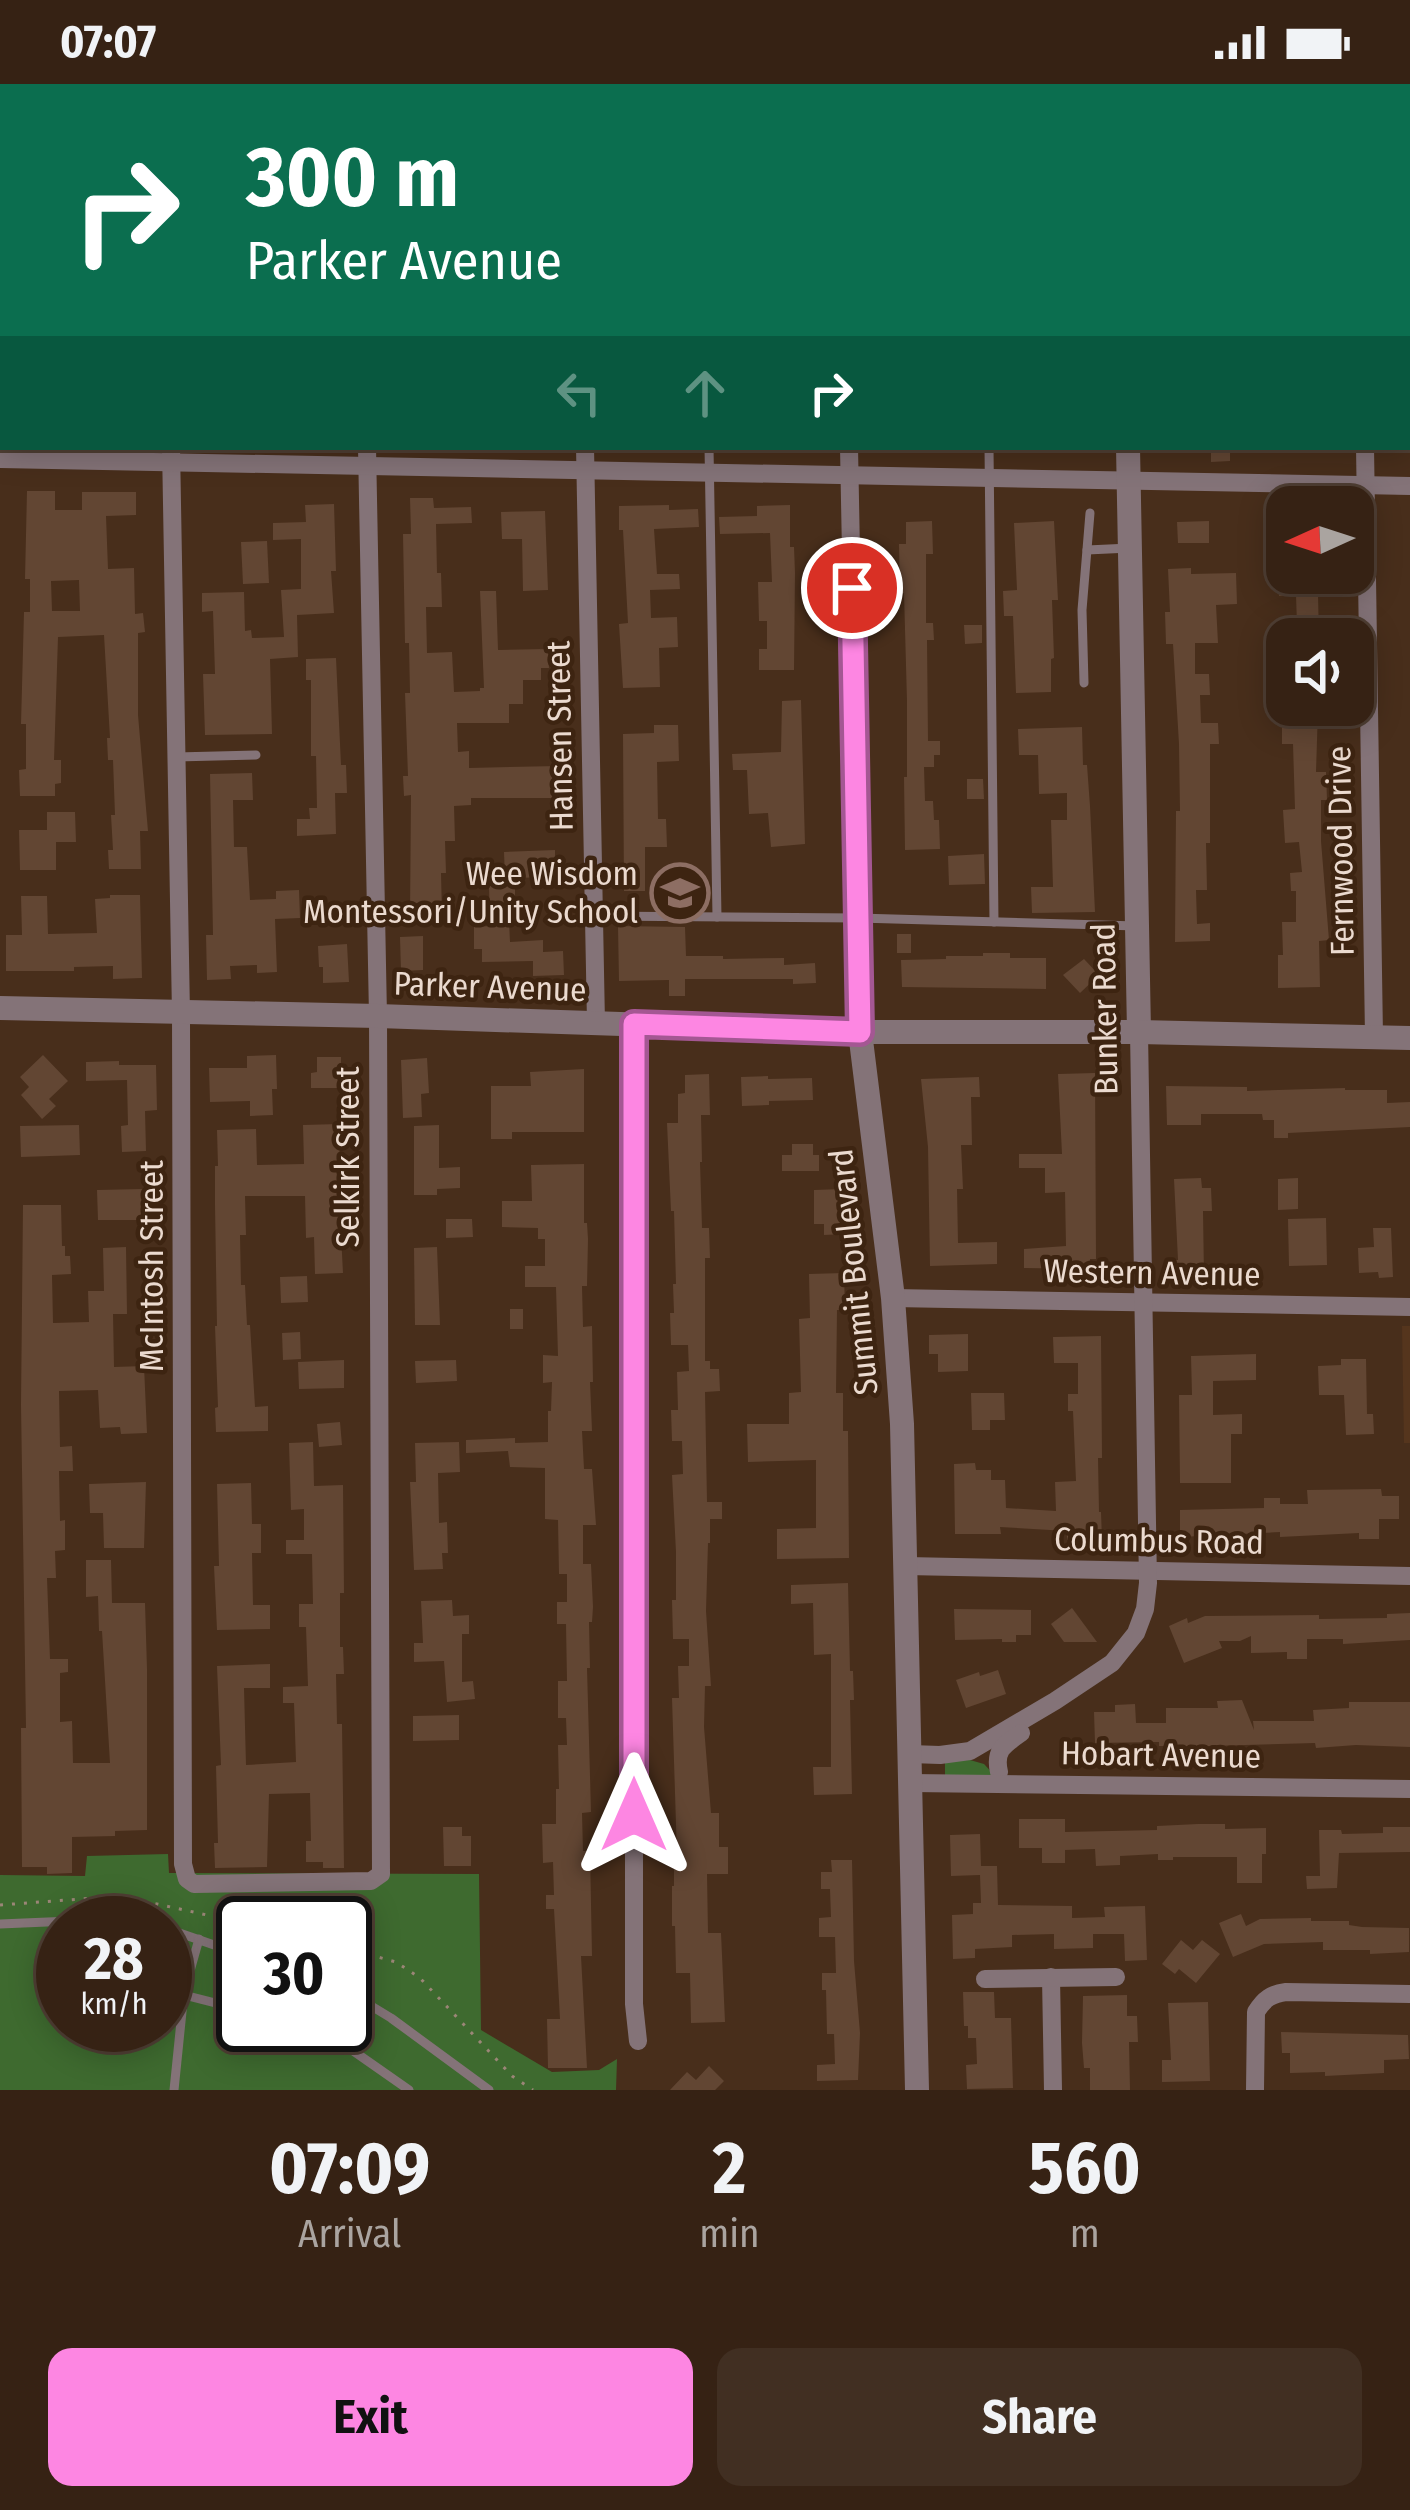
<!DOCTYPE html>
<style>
body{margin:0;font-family:"Fira Sans Condensed",sans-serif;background:#412f22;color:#f1f3f6;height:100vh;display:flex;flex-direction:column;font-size:45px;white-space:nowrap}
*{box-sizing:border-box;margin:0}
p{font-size:39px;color:#aaa4a0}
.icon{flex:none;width:66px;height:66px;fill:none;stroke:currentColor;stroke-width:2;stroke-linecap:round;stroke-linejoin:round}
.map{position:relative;height:2006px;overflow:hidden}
.drawer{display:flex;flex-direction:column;background:#362214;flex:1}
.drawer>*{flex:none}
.guide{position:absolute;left:0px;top:0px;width:1410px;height:366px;box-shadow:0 6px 30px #0003,0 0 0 3px #503f34;background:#0b6e4f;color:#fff;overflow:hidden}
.needle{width:78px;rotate:267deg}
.controls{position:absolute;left:1266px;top:402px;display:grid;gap:24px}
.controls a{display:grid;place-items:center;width:108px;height:108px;border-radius:24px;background:#362214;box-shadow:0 6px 30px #0003,0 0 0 3px #503f34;font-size:60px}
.speed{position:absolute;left:36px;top:1812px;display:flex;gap:24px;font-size:60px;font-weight:700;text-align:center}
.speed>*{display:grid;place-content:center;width:156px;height:156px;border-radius:50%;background:#362214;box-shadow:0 6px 30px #0003,0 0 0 3px #503f34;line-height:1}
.speed small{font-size:30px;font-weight:400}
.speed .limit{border:6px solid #111;border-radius:18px;background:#fff;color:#111}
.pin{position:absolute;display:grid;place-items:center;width:102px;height:102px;color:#fff;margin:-51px;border:6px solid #fff;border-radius:50%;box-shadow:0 3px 12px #0007}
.me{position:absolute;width:132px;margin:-66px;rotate:0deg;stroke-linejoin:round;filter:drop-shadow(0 0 9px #0008)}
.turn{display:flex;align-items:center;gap:42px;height:252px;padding:0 48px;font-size:54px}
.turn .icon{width:156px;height:156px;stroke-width:2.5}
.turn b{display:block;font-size:84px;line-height:102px}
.lanes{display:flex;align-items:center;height:114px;padding:0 48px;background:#0003;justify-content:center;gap:60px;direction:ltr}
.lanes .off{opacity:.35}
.eta{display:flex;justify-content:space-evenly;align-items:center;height:204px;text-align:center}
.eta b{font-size:72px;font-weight:700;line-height:84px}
.cta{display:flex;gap:24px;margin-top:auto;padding:24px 48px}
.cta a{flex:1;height:138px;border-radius:24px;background:#fd86e2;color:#111;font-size:48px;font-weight:700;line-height:138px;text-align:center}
.cta a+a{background:#412f22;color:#f1f3f6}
.status{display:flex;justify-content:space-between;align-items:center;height:84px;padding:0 60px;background:#362214;direction:ltr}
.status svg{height:33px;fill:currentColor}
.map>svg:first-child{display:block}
.built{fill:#55351d}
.green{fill:#3e6a2f;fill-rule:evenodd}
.building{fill:#624633;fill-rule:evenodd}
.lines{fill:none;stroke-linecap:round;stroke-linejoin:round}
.path{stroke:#9b8677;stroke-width:3;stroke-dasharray:3 9;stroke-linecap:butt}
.service{stroke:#847378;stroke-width:9}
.minor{stroke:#847378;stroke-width:18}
.tertiary{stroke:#847378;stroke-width:24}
.route-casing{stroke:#a45793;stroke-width:30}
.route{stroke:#fd86e2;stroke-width:21}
.labels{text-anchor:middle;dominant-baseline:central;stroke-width:9;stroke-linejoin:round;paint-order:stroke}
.street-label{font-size:33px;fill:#ebdacf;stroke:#3d2411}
.poi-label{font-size:33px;fill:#ebdacf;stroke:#3d2411;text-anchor:end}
</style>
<div class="status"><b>07:07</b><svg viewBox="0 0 49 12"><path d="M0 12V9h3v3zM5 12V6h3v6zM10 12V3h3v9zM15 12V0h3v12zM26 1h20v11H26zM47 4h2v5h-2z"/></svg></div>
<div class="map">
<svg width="1410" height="2006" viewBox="0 0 1410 2006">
<rect width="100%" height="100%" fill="#482e1b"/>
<path class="built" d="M1402 1242H1410V1359H1404Z"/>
<g class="green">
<path d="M970 1676 984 1680 996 1693H945V1677Z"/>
<path d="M168 1770 169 1789 479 1790 481 1946 552 1988 599 1986 617 1975 616 2006H0V1791L85 1792 87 1772ZM63 1839H165V1941H63ZM243 1839H345V1941H243Z"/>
</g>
<g class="building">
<path d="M1211 363H1230V377L1211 378Z"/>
<path d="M27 407H55V426H82V408H136V431L106 432 108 485 134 484 135 530 143 529 145 548 138 549V631L148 747H140L141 785H109L108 766H113L111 731H115L113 676H108L107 654H110L104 551 58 553 54 676H61V699L55 700V712H20L19 686 26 685V640H21L24 528H30V495H25ZM79 496 80 527H52L51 497Z"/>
<path d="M410 414H433L434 424 471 423 472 439 436 440 437 489H441L442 523H426L427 569 452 568 454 608 480 607V604H484L480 507H496L498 566 548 565 549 584H541V596H523V620H509V639H457L458 668 469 667V684L558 682 559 714H471V721L454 722 455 757H445L446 789H441L442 830 410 831 411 711 404 712 403 692H408L405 609H410L409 559H405L403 450H411Z"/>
<path d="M334 420 336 487H331L334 529 297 531 298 573 270 575 272 650 205 651 203 590H215L213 527 202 528V509L244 508 245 547 251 546 252 554 284 553 281 506 301 505V455L273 456V439L306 438 305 421Z"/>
<path d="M669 421V426L698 425 699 443 654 445 657 490H679L680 505 650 506 651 534 677 533 678 563 659 564 660 603 623 604 619 540 628 539 623 446H619V422Z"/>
<path d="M790 421V463H794L795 489 794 586H759V565H767V537H759L758 498H772L770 449 720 450 719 433 757 432V422Z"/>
<path d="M545 427 548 506 523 507 522 455H502L501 428Z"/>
<path d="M932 437 933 470H926V539H933L934 556H927L928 657H940V671H934V683H924L925 717H933L934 736H939L940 765 905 766 904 693H907V617L904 509 900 510 899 460H906V438Z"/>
<path d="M1054 437 1058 516H1052L1054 574 1051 575V608L1016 609 1013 532H1004L1003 507 1017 506 1014 439Z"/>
<path d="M1209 437V459H1178L1177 438Z"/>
<path d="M1287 440V462L1271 463 1270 441Z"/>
<path d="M267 457 269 499 243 500 241 458Z"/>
<path d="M1191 484V490L1236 489 1237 520 1216 521 1218 559H1195V590H1209L1210 611H1200L1201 639H1218L1219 660H1210V759H1206L1207 806H1196L1197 840 1210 839V857L1175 858 1176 727H1180L1179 660 1173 560H1166L1165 528H1170L1168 485Z"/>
<path d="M1300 489H1323L1324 509 1318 510 1319 555H1278L1277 542 1297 541 1296 511 1279 512 1278 493 1300 491Z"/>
<path d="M964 541H982V559L965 560Z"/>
<path d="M336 574 341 681H346L347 709H335L336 750 297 752V735H310L309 724H317L316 672H311V596H306V575Z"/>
<path d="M801 616 805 760 771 763 768 729 749 730 747 686H733L732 670 781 668 782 617Z"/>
<path d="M1318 625 1316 688H1326L1327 716H1321V757L1329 856 1319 857 1320 903 1278 904V871H1283L1282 838H1296V807H1291L1290 789 1302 788 1299 758 1285 759 1283 726 1295 725 1293 660H1282V626Z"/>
<path d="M654 641H678L679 677 657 678 658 735H666L667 763H645V807H624L623 650 654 649Z"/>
<path d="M1082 643 1083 681H1087L1090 722 1095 828 1032 829 1031 803H1053L1051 736H1067V709L1039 710 1038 671H1019L1018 645Z"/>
<path d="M252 689 253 716H233L234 763H247L250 816 276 815V807L299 806 300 834 275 835 277 888 257 889V881L230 882 231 895 207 896 206 851H213L210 690Z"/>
<path d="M967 695H983L984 715H967Z"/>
<path d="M47 728H75L76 758H56V786H20L19 746H47Z"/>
<path d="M555 766V793L505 794 504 768Z"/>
<path d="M984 770 985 800 949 801 948 772Z"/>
<path d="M515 801V815H508L510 858 543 856V868L563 867 564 891 533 892V877L482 878V865H474V843L490 842 489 802Z"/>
<path d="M110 811H140L142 894 113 895V882L74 883V887H6V851H22L21 812H47L48 850 97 849 95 815 110 814Z"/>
<path d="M618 842 685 843 686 872H723V875L784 874V881L815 879 816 899 793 900V895H685V912H669V896L619 897Z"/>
<rect x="897" y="850" width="14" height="19"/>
<path d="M423 852V886L401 887 400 853Z"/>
<path d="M347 860 349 898 323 899V883H319L318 862Z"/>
<path d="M983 869H1010V874H1046V905L902 903 901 876 946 875V872H983Z"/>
<path d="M1084 875 1099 891 1080 909 1063 891Z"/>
<path d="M43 971 68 997 49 1015 56 1022 42 1035 21 1011 29 1003 20 993Z"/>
<path d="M276 971 277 1005H272L273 1031 250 1032V1017L210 1018 209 984H247V972Z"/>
<path d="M317 973H341V1004H311V989L317 988Z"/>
<path d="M427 974 429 1009 421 1010 422 1033 403 1034 401 976Z"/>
<path d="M119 977V981H156L157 1026 145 1027 146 1067 122 1068 121 1042 128 1041 127 996 86 997V978Z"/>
<path d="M584 985V1048H512V1055H491V1002H531L530 988Z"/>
<path d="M1095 989 1096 1175H1090V1185L1024 1184V1165L1066 1162 1065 1108 1045 1109V1084H1019V1070H1062L1058 990Z"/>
<path d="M709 990 710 1031H701L702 1078H700L702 1144H709L710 1174H705V1277H710V1285H719L720 1307 705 1308 707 1418H722V1435H710V1459H708L706 1527 711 1602H705L704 1643 711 1729H719V1763H728V1790H707L708 1849H721L725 1938 691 1939 690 1889H676L675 1842H672V1802H674V1772H677L672 1614H679L678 1582H689V1555H673L672 1516H676V1468L672 1391 683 1390 682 1357H672L671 1326H678L677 1288 689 1287 688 1261H671L670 1229H674L673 1200H676L674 1127H671L667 1039H678V1010L685 1009V991Z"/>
<path d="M768 992V995L812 994 813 1016 769 1017V1021L742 1022 741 993Z"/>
<path d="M979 993 980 1013H971L972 1061H961L963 1105H957L958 1159 997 1158V1180L930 1182 928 1063 921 995Z"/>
<path d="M1166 1002 1247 1003V1007L1345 1004V1006H1387V1019L1410 1018V1043L1288 1049V1054H1274V1036H1263L1262 1030H1201V1041H1167Z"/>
<path d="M339 1040 340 1080H343V1112H339L343 1189 315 1190 314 1153 306 1154 305 1112H245L246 1151H240L241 1201H245L247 1241H250L255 1323 268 1322V1347L216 1348 215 1324 218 1323 215 1242H217L215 1121V1082H218L217 1046 256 1045 257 1081 304 1080 303 1041Z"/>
<path d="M79 1041 80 1071 21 1073 20 1042Z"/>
<path d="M439 1041V1084L460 1083V1104L437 1105V1111H414V1042Z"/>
<path d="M792 1060H813V1071H819V1087H782V1071H792Z"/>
<path d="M584 1080V1139H587L588 1155 587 1202H582L583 1243 592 1242 593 1298H590L592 1347H582L584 1385H592L596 1441H583V1480H591L593 1523 592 1538H589L590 1584H587L591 1728 582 1729 583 1767H590L592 1872H581L587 1984H548L547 1935H560L554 1825H546V1811H554L553 1778 543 1779 542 1740H556V1705H559L558 1661H567L566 1634H558V1597H567L566 1540H557V1518H567V1490H559L558 1436 545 1435V1384L510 1383 508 1367 466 1369V1356L515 1354V1359L548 1358V1327H551L552 1298 543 1299V1271L558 1272 556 1203H525V1182H545V1155H538V1144L502 1143V1117H532L531 1081Z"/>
<path d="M1201 1094 1202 1104H1211L1212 1127H1203L1204 1192 1173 1193V1176H1178L1174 1095Z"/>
<path d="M1298 1094V1125L1278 1126V1095Z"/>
<path d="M144 1105 145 1136H98L97 1106Z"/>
<path d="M843 1105 844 1150 824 1151V1140H814V1106Z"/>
<path d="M23 1121H61L62 1162H65V1172H70L71 1190 52 1191 53 1239 89 1238 88 1207H104L103 1164 126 1163 127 1230H113L114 1283 144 1282 147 1349 121 1350 120 1343 100 1344 98 1306 59 1307 60 1363 72 1362 73 1387H59L60 1437 65 1436V1466L55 1467 56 1494H47L50 1575H68V1588L60 1589V1638L72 1637 73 1679H110L102 1547H99L98 1512 86 1513V1476H111L112 1519H145L147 1585V1746L115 1747V1752L72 1753V1789L47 1790V1783H22L21 1644H26L21 1321Z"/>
<path d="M1326 1134 1327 1181 1289 1182 1288 1135Z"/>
<path d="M446 1135H472L473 1153 446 1154Z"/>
<path d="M1373 1144H1391L1393 1193 1379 1194 1378 1188 1359 1189 1358 1164 1374 1163Z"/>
<path d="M437 1163 440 1241H415L414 1164Z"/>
<path d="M844 1189 845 1226H837L836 1309H843V1347H848L849 1474 777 1475V1445L816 1444V1376L748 1378 747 1340H789V1309L801 1308 799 1235 810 1234 809 1190Z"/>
<path d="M307 1192 308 1218 281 1219 280 1193Z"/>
<rect x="510" y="1225" width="13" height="20"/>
<path d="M300 1248 301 1275 283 1276 282 1249Z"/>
<path d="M968 1250V1287L938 1288V1270H929V1251Z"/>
<path d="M1101 1252 1102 1374H1098L1099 1428H1101L1102 1455 1067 1456V1447L1000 1443 1001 1450H955L954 1380 975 1379 976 1386H991V1396H1005L1006 1424 1056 1427 1055 1398 1076 1397 1073 1327H1068V1310H1078V1279H1054L1053 1253Z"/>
<path d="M1256 1270V1296L1213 1297V1331L1242 1330V1350H1231V1399H1180L1179 1311H1192L1191 1272Z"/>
<path d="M1341 1275H1366L1367 1330H1373L1374 1350 1346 1351 1344 1311H1319L1318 1282 1341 1281Z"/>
<path d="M344 1276V1304L299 1305 298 1278Z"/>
<path d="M456 1276 457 1297 416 1299 415 1277Z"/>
<path d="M971 1309H1004L1005 1336H990V1346H972Z"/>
<path d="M340 1338 342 1361 319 1363 317 1340Z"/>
<path d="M313 1358 314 1402 343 1401 344 1509H340V1563H343L344 1590H336L337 1640H342L344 1784H323V1778H306V1757H311L310 1709 269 1710 267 1783 215 1784 214 1759H218L216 1682 221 1681 217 1582 270 1580V1604H244L246 1681 296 1678 294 1619H283V1603L308 1602 306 1543H299V1520H313L312 1470H286V1456H304V1425L291 1426 289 1359Z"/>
<path d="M459 1358 460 1388 438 1389 439 1439 447 1438 448 1469H442L443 1485 414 1486 410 1398H416L415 1359Z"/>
<path d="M146 1398 144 1464H104L103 1429H90L89 1400Z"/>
<path d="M251 1399 252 1440H261V1469H252L253 1521H270V1545L217 1546 214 1482H219L217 1400Z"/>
<path d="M1381 1405 1382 1412H1399V1435H1379V1455H1359V1449L1280 1453V1448L1180 1453V1426L1264 1424V1414H1280V1420H1308L1307 1406Z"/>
<path d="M848 1499 850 1587H853L854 1616H850L852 1710 814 1711 813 1683H831V1570L814 1571 813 1519 791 1520V1501Z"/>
<path d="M452 1516 453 1532 469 1531V1550H462V1598L473 1597 475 1615 447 1618 444 1577 414 1578V1559H423L421 1517Z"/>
<path d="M1072 1524 1097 1558H1064L1051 1540Z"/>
<path d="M954 1525 1031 1526V1551H1016V1558H1002V1555L955 1556Z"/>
<path d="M1410 1529V1556L1343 1560V1555H1307V1575H1287V1568L1251 1569V1552L1240 1557H1219L1222 1564 1184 1579 1169 1542 1187 1534 1188 1539 1205 1532 1319 1531V1535L1387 1534V1530Z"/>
<path d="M998 1586 1006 1610 966 1624 956 1596 979 1588 980 1592Z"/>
<path d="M1242 1616 1254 1646 1253 1637H1314L1313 1626 1349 1624V1618H1410V1663L1356 1661 1316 1664 1315 1659 1209 1662H1159V1658L1095 1659 1094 1628H1115V1621L1135 1620 1136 1639H1166V1624H1218L1217 1617Z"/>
<path d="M459 1631V1656L413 1657V1632Z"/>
<path d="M1019 1735H1065V1748L1157 1746V1742L1198 1740H1225V1745L1266 1744V1770H1262V1799H1237V1773H1173V1776H1158V1770L1120 1772V1781L1096 1782 1095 1765 1065 1766V1779H1042V1764H1019Z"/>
<path d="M443 1743H462V1752H471V1782H444Z"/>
<path d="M1383 1743H1410V1768L1339 1769 1337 1804 1307 1805 1306 1792H1320L1319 1746H1341L1342 1750 1383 1749Z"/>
<path d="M980 1750 981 1782H997L998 1821 1072 1822V1834L1105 1833 1104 1823 1145 1822 1147 1876 1125 1877 1124 1850H1093V1864L1054 1865V1850L1012 1851V1863L975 1865V1874L953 1875 952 1831 973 1830V1819H981L980 1791 951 1792 950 1751Z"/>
<path d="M831 1776H852L854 1877 860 1949 858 1996 817 1997V1981L835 1980 834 1950H827L826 1906H822V1889H836L835 1853H819V1834L831 1833 830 1805H821V1788H832Z"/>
<path d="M1241 1830 1246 1842 1260 1835 1311 1834V1837H1349V1841L1362 1843 1409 1844V1868L1370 1870V1866H1323V1858L1264 1860 1233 1873 1219 1839Z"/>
<path d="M1181 1856 1193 1866 1202 1856 1220 1870 1196 1899 1179 1885 1175 1890 1162 1880Z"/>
<path d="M42 1894H63V1916L42 1917Z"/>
<path d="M963 1908H994L995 1934H1011L1013 2004 967 2005 966 1981 977 1980 976 1954H968V1942H964Z"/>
<path d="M1127 1911V1932H1137L1138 1958H1129L1130 2006H1090V1984H1084L1082 1959 1083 1912Z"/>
<path d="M1208 1918 1210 1997 1162 1998V1976H1171L1168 1919Z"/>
<path d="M1281 1948 1408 1951 1409 1975 1384 1976V1989L1325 1992V1988L1290 1989V1969H1282Z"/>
<path d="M709 1982 724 1997 715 2006H670L687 1988 696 1996Z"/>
</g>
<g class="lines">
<g class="path">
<path d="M0 1821 94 1814 148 1818 243 1839"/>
<path d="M345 1864 396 1878 420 1894 512 1992 533 2006"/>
</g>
<g class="service">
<path d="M709 363 717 833"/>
<path d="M989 363 994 838"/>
<path d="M1087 466 1130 464"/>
<path d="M1084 599 1082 526 1090 429"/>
<path d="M176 673 256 671"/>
<path d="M594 832 858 834 1137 842"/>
<path d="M0 1840 118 1835 146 1839"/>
<path d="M165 1844 243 1871"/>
<path d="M345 1906 391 1934 489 2006"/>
<path d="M184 1911 243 1926"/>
<path d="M299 1941 349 1964 409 2006"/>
<path d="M174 2006 184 1908 199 1855"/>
</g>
<g class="minor">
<path d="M578 0V3"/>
<path d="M843 0V3"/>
<path d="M1361 0V3"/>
<path d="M178 3V0"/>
<path d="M375 3V0"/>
<path d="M171 363 181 930 183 1780 187 1795 194 1800 371 1797 381 1790 378 932 367 363"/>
<path d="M585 363 596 939"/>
<path d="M849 363 860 948"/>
<path d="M1365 363 1374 953"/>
<path d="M0 375 1410 402"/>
<path d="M634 940V1920L638 1957"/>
<path d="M893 1214 1410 1223"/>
<path d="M906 1482 1410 1492"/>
<path d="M910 1670 940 1671 970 1667 1055 1617 1112 1579 1136 1549 1145 1525 1148 1499 1139 948"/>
<path d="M999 1688C994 1666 1004 1661 1021 1649"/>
<path d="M911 1699 1410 1705"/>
<path d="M1051 1893 1053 2006"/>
<path d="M985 1895 1116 1893"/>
<path d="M1255 2006 1256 1928C1264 1915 1271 1910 1286 1908L1410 1910"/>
</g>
<g class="tertiary">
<path d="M1122 0V3"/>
<path d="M1128 363 1139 948"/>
<path d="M0 924 378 932 860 948H1139L1410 954"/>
<path d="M860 948 893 1214 902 1340 917 2006"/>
</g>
</g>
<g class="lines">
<g class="route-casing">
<path id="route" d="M634 1731V940L860 948 852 504"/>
</g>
<use href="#route" class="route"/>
</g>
<defs>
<g id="school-ring" transform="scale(3)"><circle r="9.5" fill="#3d2411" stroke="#8d6e63" stroke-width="1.5"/><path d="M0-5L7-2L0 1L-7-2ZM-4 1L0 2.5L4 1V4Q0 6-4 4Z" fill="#8d6e63"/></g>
</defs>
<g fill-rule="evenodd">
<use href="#school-ring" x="680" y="809"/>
</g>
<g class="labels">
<g class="street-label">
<text transform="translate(560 652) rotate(-91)">Hansen Street</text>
<text transform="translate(1341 767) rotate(-91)">Fernwood Drive</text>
<text transform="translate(490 903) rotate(2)">Parker Avenue</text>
<text transform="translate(1105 925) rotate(-91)">Bunker Road</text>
<text transform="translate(348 1073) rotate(-90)">Selkirk Street</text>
<text transform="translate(152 1182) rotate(-90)">McIntosh Street</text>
<text transform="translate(854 1188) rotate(-96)">Summit Boulevard</text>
<text transform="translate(1152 1189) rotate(1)">Western Avenue</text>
<text transform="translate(1159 1457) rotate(1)">Columbus Road</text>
<text transform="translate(1161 1671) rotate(1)">Hobart Avenue</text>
</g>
<g class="poi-label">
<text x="638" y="790">Wee Wisdom<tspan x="638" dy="38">Montessori/Unity School</tspan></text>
</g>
</g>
</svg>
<div class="controls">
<a><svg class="needle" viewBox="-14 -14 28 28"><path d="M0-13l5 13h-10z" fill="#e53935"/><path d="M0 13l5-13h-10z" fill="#aaa4a0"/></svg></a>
<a><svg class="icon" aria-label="sound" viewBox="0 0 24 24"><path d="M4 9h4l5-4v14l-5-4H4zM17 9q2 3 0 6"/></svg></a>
</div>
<div class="speed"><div>28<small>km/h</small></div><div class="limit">30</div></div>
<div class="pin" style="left:852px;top:504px;background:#d93025"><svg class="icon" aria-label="arrive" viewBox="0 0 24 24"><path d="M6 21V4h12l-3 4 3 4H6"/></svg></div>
<svg class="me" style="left:634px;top:1731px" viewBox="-20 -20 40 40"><path d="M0-17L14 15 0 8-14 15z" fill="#fd86e2" stroke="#fff" stroke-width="4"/></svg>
<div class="guide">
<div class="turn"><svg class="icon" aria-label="right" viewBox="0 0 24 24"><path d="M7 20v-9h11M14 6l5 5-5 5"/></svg><div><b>300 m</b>Parker Avenue</div></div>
<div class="lanes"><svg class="icon off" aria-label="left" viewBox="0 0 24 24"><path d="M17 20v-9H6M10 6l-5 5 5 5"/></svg><svg class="icon off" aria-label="ahead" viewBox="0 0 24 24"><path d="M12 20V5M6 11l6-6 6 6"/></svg><svg class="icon" aria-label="right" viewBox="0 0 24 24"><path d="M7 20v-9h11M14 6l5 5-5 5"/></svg></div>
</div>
</div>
<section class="drawer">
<div class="eta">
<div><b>07:09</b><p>Arrival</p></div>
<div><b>2</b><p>min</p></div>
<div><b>560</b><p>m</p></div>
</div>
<div class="cta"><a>Exit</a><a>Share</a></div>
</section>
